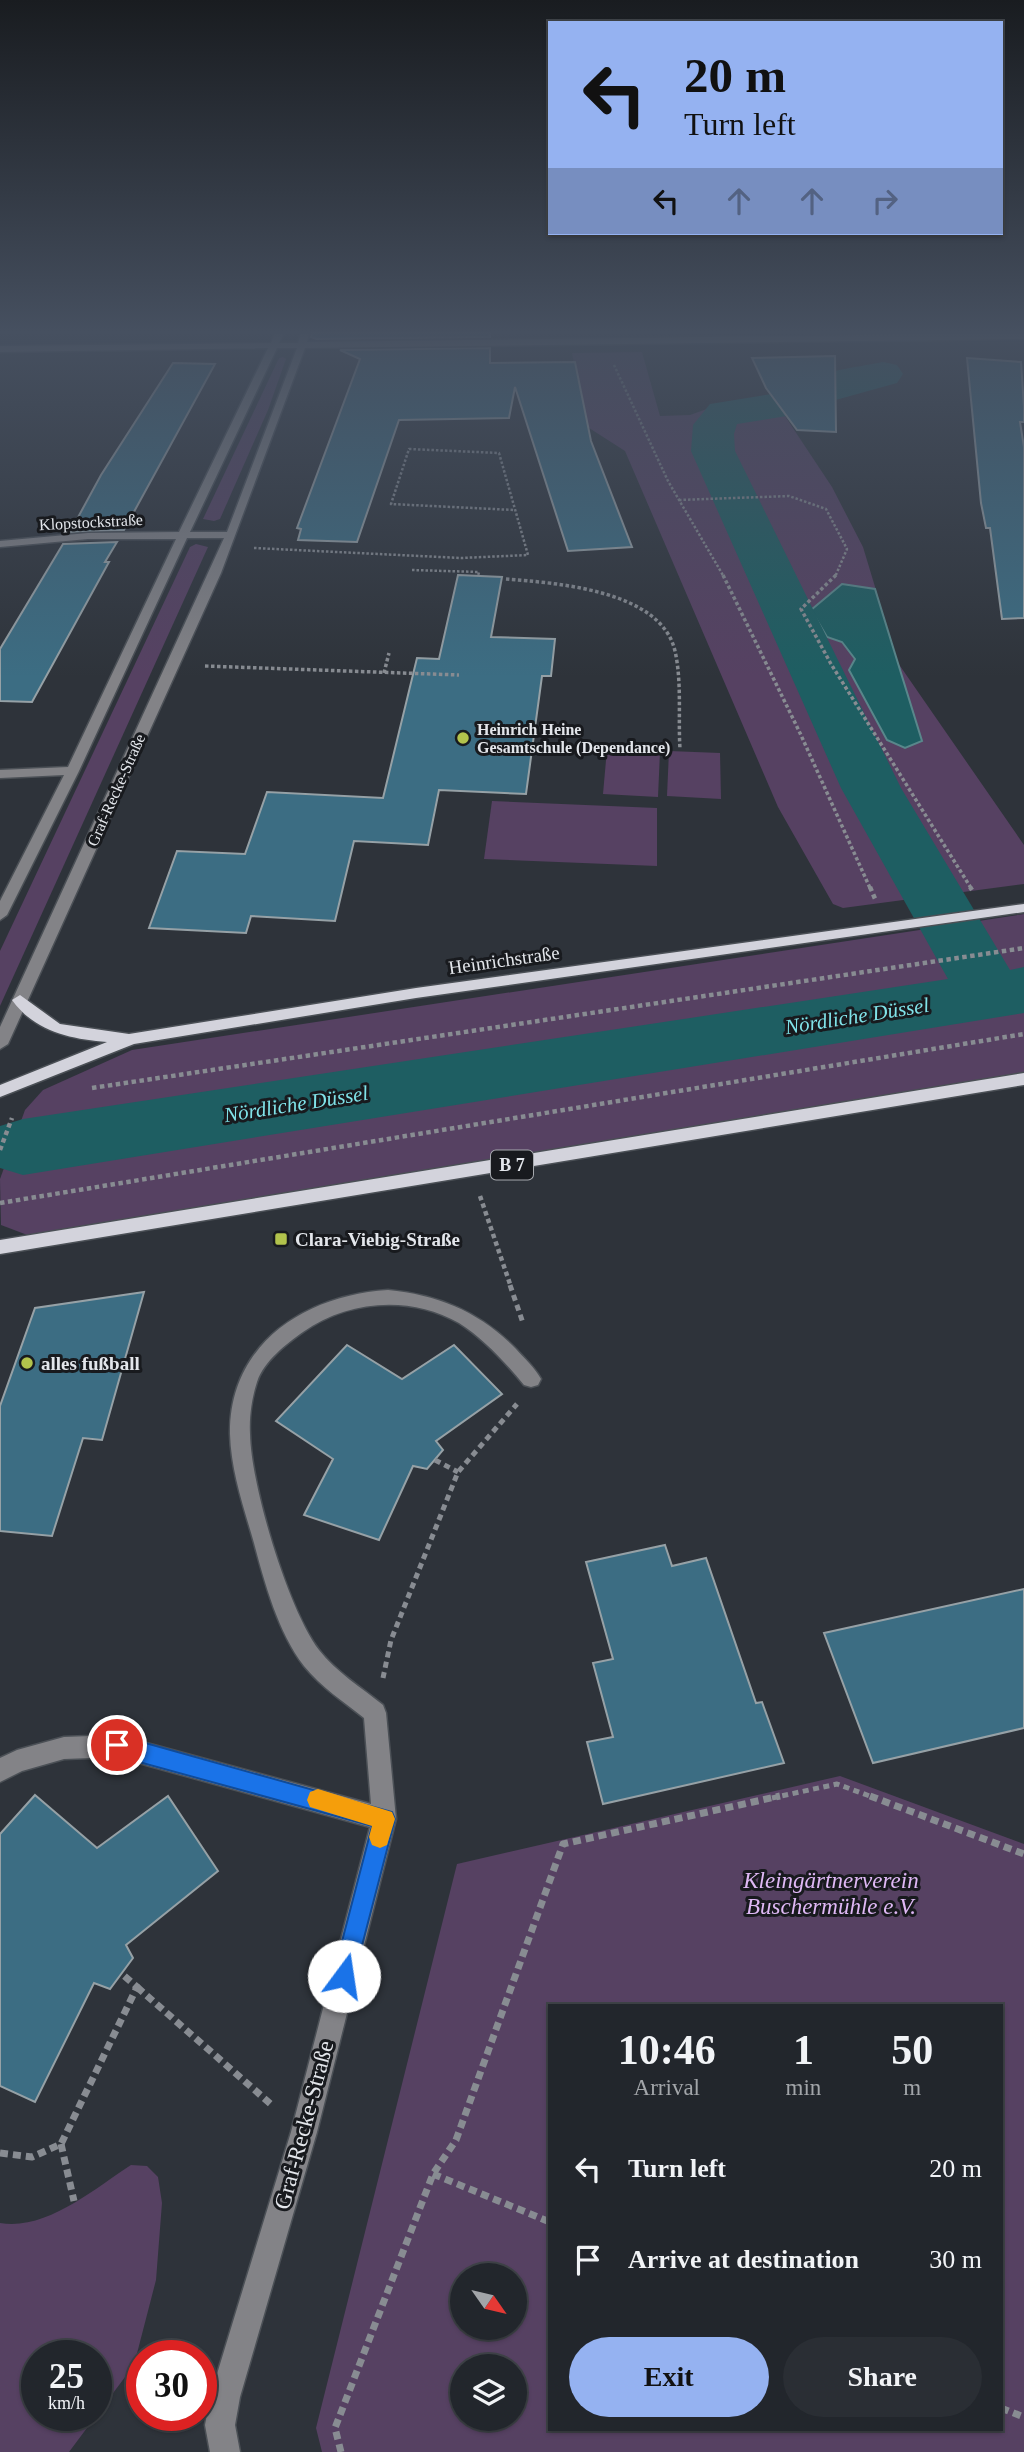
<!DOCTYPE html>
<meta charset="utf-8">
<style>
body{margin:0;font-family:Georgia,serif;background:#2a2e34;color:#f1f3f6;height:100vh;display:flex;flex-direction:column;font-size:26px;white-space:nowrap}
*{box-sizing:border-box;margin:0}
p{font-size:23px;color:#a2a5a9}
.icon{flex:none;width:38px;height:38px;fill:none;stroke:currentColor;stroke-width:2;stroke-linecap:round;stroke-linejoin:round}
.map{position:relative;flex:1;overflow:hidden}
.side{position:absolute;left:548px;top:2004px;width:455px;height:427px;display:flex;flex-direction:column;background:#22262c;border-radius:0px;box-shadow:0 2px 5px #0004,0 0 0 2px #3f4348}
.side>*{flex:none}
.hud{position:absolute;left:548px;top:21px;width:455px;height:214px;border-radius:0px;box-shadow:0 2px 5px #0004,0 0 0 2px #3f4348;background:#95b2f1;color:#111;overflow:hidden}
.needle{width:46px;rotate:124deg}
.controls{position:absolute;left:450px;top:2263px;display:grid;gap:14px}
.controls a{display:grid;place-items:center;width:77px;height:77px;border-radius:50%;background:#22262c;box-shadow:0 2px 5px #0004,0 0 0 2px #3f4348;font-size:35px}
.speed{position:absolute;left:21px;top:2340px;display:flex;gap:14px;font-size:35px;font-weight:700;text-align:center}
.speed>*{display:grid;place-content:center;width:91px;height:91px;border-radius:50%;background:#22262c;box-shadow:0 2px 5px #0004,0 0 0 2px #3f4348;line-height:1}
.speed small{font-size:18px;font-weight:400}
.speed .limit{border:10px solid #d22;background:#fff;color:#111}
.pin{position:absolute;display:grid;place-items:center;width:60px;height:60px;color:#fff;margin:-30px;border:4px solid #fff;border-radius:50%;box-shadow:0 2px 7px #0007}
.me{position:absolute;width:77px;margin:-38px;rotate:14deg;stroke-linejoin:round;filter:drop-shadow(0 0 5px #0008)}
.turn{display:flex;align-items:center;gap:24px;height:147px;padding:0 21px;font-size:32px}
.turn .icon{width:91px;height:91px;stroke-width:2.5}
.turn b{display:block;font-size:49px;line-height:60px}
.lanes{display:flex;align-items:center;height:66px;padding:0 21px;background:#0003;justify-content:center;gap:35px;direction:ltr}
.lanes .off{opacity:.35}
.eta{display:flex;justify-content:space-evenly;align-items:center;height:119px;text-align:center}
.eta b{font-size:42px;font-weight:600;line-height:49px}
.cta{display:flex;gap:14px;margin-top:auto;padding:14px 21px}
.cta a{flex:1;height:80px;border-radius:42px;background:#95b2f1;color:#111;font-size:28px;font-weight:600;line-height:80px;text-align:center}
.cta a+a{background:#2a2e34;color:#f1f3f6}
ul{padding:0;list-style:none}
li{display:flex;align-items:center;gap:21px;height:91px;padding:0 21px}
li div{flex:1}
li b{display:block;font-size:26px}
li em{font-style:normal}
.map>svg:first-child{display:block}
.green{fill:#564162;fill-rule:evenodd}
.water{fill:#1e5e62;stroke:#59878b;stroke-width:2}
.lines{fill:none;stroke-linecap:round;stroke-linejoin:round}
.river{fill:#1e5e62;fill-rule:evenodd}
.building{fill:#3c6d83;stroke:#96a1a6;stroke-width:2}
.minor-casing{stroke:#4b5056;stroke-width:3}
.major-casing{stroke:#4b5056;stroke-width:3}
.path-far4{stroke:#888c92;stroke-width:2.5;stroke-dasharray:2.5 2;stroke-linecap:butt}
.path-far3{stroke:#888c92;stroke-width:3.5;stroke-dasharray:3.5 2.5;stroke-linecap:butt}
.path-far2{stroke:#888c92;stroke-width:4.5;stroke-dasharray:4.5 3.5;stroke-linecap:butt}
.path-far1{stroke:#888c92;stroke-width:5;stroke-dasharray:6 4.5;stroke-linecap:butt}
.path{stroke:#888c92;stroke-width:7;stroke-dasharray:8 5;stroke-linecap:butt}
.minor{fill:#838387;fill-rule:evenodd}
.major{fill:#d3d3dc;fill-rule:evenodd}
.route{fill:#1a73e8;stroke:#114b97;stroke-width:2}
.slow{fill:#f59e0b}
.poi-dot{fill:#b2c34c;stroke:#181a1e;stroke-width:2.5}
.labels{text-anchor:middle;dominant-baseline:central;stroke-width:6;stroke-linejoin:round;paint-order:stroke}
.far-street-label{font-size:16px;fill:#e3e6eb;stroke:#181a1e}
.far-poi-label{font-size:16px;font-weight:bold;fill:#e3e6eb;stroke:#181a1e;text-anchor:start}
.shield{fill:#181a1e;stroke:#a6a9ae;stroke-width:2}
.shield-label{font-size:18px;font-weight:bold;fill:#e3e6eb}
.street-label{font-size:19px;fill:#e3e6eb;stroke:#181a1e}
.poi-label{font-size:19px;font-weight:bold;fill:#e3e6eb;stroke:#181a1e;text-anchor:start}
.water-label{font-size:21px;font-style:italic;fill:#80e3e9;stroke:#181a1e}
.near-park-label{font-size:23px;font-style:italic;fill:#dfb8f5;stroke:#181a1e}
.near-street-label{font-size:23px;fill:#e3e6eb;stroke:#181a1e}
</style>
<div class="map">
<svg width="1024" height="2452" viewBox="0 0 1024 2452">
<rect width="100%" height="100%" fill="#2e333a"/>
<g class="green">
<path d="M642 352 660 416 690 415 718 405 773 398 832 487 863 547 898 663 1024 845V884L843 908 833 904 778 807 625 451 586 426 572 353Z"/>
<path d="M283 357 286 359 268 410 220 519 214 521 203 519 279 358Z"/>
<path d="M196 544 208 547 0 1006V951L190 547Z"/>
<path d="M607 749 660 752 658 797 603 794Z"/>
<path d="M669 751 720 753 721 799 667 796Z"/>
<path d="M492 801 657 808V866L484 859Z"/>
<path d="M1024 914V1073L30 1236 1 1225 0 1179 25 1110 43 1090 132 1050Z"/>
<path d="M840 1776 1024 1844V2452H322L316 2428 457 1864ZM550 2006H1001V2429H550ZM462 2275H514V2328H462ZM462 2366H514V2418H462Z"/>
<path d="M131 2165 147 2166 158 2177 162 2203 156 2280 134 2365 69 2452H0V2223C46 2231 94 2189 131 2165ZM37 2356H96V2415H37Z"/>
</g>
<path class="water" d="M842 584 875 589 922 741 905 748 887 740 849 670 855 659 842 642 827 637 811 610Z"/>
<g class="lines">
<g class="river">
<path d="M883 362 897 365 903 374 897 383 814 406 799 403 793 394C810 370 856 368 883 362Z"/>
<path d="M778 393 793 397 799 406 793 415 737 424 734 434 735 451 901 788 1010 970 1024 967V1013L23 1175 0 1168V1126L23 1119 948 979 841 788 691 451 693 425 710 404Z"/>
</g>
</g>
<g class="building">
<path d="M312 333H490V337L316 339 311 337Z"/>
<path d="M490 348V363L575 362 591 441 632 547 568 551 515 387 509 418 399 420 357 542 298 540 301 529 297 528 360 359 340 350Z"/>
<path d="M835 356 836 432 797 430 766 388 752 358Z"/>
<path d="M967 358 1021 362 1024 407V422H1020L1024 447V618L1002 619 990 528H986L981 503Z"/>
<path d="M173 363 215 364 124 530 70 532 101 475Z"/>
<path d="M117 542 105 562H109L32 702 0 701V649L63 544Z"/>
<path d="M458 575 502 577 491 637 555 639 551 676H542L526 794 439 790 428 845 354 841 335 921 251 916 246 933 149 928 177 851 245 854 267 792 383 798 417 658 439 659Z"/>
<path d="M144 1292 102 1440 83 1438 52 1536 0 1531V1406L35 1308Z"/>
<path d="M347 1345 402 1379 454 1345 502 1394 436 1441 443 1450 427 1469 413 1466 379 1540 304 1515 333 1459 276 1421Z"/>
<path d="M665 1545 672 1566 706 1558 756 1703 762 1702 784 1763 603 1804 587 1742 613 1737 593 1663 613 1659 586 1562Z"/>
<path d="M1024 1589V1728L873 1763 824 1633Z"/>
<path d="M35 1795 97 1848 168 1796 218 1871 126 1945 133 1958 110 1989 94 1983 35 2102 0 2086V1834Z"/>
</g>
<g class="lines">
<g class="minor-casing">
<g id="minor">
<path d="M275 333H284L279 343H298L301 333H309L307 342 1019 333H1024V339L305 348 221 573 8 1044 0 1049V1027L224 538H187L79 771 7 915 0 920V901L64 775 0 778V770L68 767 176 539H88L0 547V541L88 533 179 532 268 348 0 352V346L271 343ZM277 348H297L227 532H190Z"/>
<path d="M388 1290C439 1295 480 1312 516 1349 524 1358 535 1368 541 1379L538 1385 531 1387 524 1385C505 1362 484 1339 459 1323 410 1295 348 1300 303 1332 286 1344 264 1361 257 1382 252 1397 249 1417 250 1434 251 1486 288 1609 319 1650 336 1672 362 1688 383 1705L386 1713 396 1819 317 2132 240 2397 235 2425 240 2452H210L205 2425 210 2397 291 2132 370 1827 117 1757 64 1759 22 1771 0 1782V1758L17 1750 64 1737 117 1735 371 1804 364 1718C344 1702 321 1687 304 1666 278 1632 265 1584 254 1543 244 1508 231 1471 230 1434 229 1343 306 1295 388 1290Z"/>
</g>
</g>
<g class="major-casing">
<g id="major">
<path d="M1024 904V912L416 998 134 1044 0 1097V1085L107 1042C71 1039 35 1032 12 1000L20 995 60 1024 129 1034 416 988Z"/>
<path d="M1024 1073V1085L0 1254V1240Z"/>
</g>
</g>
<g class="path-far4">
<path d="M614 365 668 481 724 577"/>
<path d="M679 500 789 496 826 509 847 549 835 577"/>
<path d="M254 548 461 558 528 555 499 453 409 449 391 504 514 510"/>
<path d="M412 570 479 572 478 576"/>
</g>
<g class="path-far3">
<path d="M723 575 800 733 870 888"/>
<path d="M836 575 801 609 831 664 971 888"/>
<path d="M506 579C556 583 661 590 675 651 682 682 678 718 680 749"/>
<path d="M205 666 459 675"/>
<path d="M384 673 389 653"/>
</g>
<g class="path-far2">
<path d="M870 887 876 901"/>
<path d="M970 887 972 890"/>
<path d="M92 1088 1024 948"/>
<path d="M0 1150 12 1118"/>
<path d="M480 1196 511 1287"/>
<path d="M0 1203 1024 1034"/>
</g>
<g class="path-far1">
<path d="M510 1285 523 1323"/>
<path d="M435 1460 458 1472"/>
<path d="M383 1678 391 1640 458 1472 517 1404"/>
<path d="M772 1798 837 1784 875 1798"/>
</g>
<g class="path">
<path d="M870 1796 1024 1854"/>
<path d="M137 1987 273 2106"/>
<path d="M61 2144 74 2201"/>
<path d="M0 2153 32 2157 61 2144 137 1987 122 1974"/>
<path d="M433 2174 550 2222"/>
<path d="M1001 2408 1024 2417"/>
<path d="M341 2452 335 2428 433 2174 456 2140 563 1844 780 1796"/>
</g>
<use href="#minor" class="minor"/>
<use href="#major" class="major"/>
</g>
<linearGradient id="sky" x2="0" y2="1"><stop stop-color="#191c20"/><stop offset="0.49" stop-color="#465060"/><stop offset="1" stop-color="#465060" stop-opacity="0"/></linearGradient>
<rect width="1024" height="677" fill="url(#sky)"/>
<path class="route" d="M117 1735 392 1812 395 1819 352 1984 344 1987 336 1984 333 1976 372 1826 117 1756 110 1753 107 1745 110 1738Z"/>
<path class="slow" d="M318 1789 392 1812 395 1819 387 1845 380 1848 372 1845 369 1837 372 1826 310 1807 307 1800 310 1792Z"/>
<g class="poi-dot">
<circle cx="463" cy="738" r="7"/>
<rect x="274" y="1232" width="14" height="14" rx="3.5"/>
<circle cx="27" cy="1363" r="7"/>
</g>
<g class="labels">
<g class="far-street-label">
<text transform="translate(91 522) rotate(-3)">Klopstockstraße</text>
<text transform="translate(116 790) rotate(-66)">Graf-Recke-Straße</text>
</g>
<g class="far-poi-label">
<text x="477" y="729">Heinrich Heine<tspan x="477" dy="18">Gesamtschule (Dependance)</tspan></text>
</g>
<rect class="shield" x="491" y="1150.5" width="42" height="29" rx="5"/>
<g class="shield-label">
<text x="512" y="1165">B 7</text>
</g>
<g class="street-label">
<text transform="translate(504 960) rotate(-8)">Heinrichstraße</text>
</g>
<g class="poi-label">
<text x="295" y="1239">Clara-Viebig-Straße</text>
<text x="41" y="1363">alles fußball</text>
</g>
<g class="water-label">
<text transform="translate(857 1016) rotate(-9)">Nördliche Düssel</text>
<text transform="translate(296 1104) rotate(-9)">Nördliche Düssel</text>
</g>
<g class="near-park-label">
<text x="831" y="1880">Kleingärtnerverein<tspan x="831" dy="26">Buschermühle e.V.</tspan></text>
</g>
<g class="near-street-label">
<text transform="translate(304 2125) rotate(-75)">Graf-Recke-Straße</text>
</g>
</g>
</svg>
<div class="controls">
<a><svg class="needle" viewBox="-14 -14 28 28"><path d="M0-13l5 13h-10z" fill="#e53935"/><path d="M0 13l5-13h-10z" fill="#a2a5a9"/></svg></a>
<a><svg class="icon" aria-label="layers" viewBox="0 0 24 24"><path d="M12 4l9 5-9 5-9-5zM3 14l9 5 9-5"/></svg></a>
</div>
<div class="speed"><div>25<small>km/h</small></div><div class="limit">30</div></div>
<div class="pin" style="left:117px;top:1745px;background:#d93025"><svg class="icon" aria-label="arrive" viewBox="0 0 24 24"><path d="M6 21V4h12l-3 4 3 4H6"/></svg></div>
<svg class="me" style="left:344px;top:1976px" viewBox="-20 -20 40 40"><circle r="19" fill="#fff"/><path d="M0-13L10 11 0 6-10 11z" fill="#1a73e8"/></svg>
<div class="hud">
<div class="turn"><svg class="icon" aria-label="left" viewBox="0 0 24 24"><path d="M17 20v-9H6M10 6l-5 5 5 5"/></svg><div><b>20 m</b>Turn left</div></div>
<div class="lanes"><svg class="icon" aria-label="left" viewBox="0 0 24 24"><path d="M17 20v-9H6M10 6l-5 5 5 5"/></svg><svg class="icon off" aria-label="ahead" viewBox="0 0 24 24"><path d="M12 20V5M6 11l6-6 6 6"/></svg><svg class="icon off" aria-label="ahead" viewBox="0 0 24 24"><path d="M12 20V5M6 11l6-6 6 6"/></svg><svg class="icon off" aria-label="right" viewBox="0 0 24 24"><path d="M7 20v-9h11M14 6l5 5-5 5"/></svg></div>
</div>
<section class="side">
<div class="eta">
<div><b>10:46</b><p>Arrival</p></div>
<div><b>1</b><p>min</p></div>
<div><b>50</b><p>m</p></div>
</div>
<ul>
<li><svg class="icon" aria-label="left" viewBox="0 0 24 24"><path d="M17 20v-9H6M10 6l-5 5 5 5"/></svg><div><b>Turn left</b></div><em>20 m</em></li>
<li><svg class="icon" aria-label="arrive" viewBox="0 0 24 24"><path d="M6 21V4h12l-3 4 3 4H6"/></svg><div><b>Arrive at destination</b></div><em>30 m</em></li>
</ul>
<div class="cta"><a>Exit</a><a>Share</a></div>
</section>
</div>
